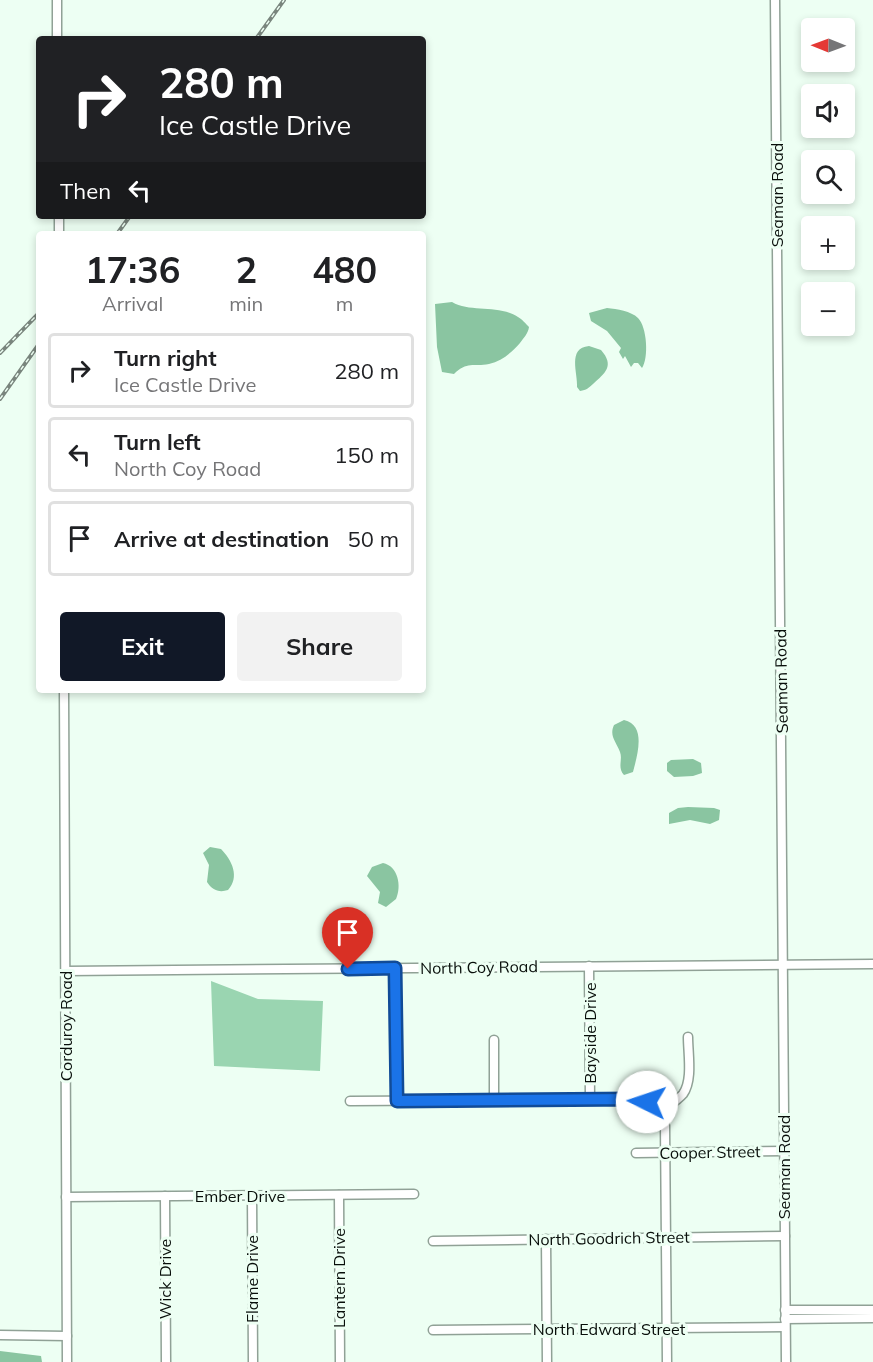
<!DOCTYPE html>
<meta charset="utf-8">
<style>
body{margin:0;font-family:Mulish,sans-serif;background:#f2f2f2;color:#202124;height:100vh;display:flex;flex-direction:column;font-size:22px;white-space:nowrap}
*{box-sizing:border-box;margin:0}
p{font-size:20px;color:#757577}
.icon{flex:none;width:33px;height:33px;fill:none;stroke:currentColor;stroke-width:2;stroke-linecap:round;stroke-linejoin:round}
.map{position:relative;flex:1;overflow:hidden}
.drawer{position:absolute;left:36px;top:231px;width:390px;height:462px;display:flex;flex-direction:column;background:#fff;border-radius:6px;box-shadow:0 3px 9px #0003}
.drawer>*{flex:none}
.banner{position:absolute;left:36px;top:36px;width:390px;height:183px;border-radius:6px;box-shadow:0 3px 9px #0003;background:#202124;color:#fff;overflow:hidden}
.needle{width:39px;rotate:271deg}
.buttons{position:absolute;left:801px;top:18px;display:grid;gap:12px}
.buttons a{display:grid;place-items:center;width:54px;height:54px;border-radius:6px;background:#fff;box-shadow:0 3px 9px #0003;font-size:30px}
.pin{position:absolute;display:grid;place-items:center;width:51px;height:51px;color:#fff;margin:-62px -26px;border-radius:50% 50% 50% 0;rotate:-45deg;box-shadow:0 0 6px #0007}
.pin .icon{rotate:45deg}
.me{position:absolute;width:66px;margin:-33px;rotate:274deg;stroke-linejoin:round;filter:drop-shadow(0 0 4px #0008)}
.turn{display:flex;align-items:center;gap:21px;height:126px;padding:0 24px;font-size:27px}
.turn .icon{width:78px;height:78px;stroke-width:2.5}
.turn b{display:block;font-size:42px;line-height:51px}
.then{display:flex;align-items:center;height:57px;padding:0 24px;background:#0003;gap:12px;font-size:22px}
.eta{display:flex;justify-content:space-evenly;align-items:center;height:102px;text-align:center}
.eta b{font-size:36px;font-weight:700;line-height:42px}
.button{display:flex;gap:12px;margin-top:auto;padding:12px 24px}
.button a{flex:1;height:69px;border-radius:6px;background:#111827;color:#fff;font-size:24px;font-weight:700;line-height:69px;text-align:center}
.button a+a{background:#f2f2f2;color:#202124}
ul{padding:0;list-style:none}
li{display:flex;align-items:center;gap:18px;height:75px;margin:0 12px 9px;padding:0 12px;border:3px solid #e0e0e0;border-radius:6px}
li div{flex:1}
li b{display:block;font-size:22px}
li em{font-style:normal}
.map>svg:first-child{display:block}
.forest{fill:#9ad5b1}
.water{fill:#8ac5a1}
.lines{fill:none;stroke-linecap:round;stroke-linejoin:round}
.minor-casing{stroke:#90a196;stroke-width:11}
.minor{stroke:#fff;stroke-width:8}
.rail-casing{stroke:#79857d;stroke-width:4}
.rail{stroke:#edfff3;stroke-width:1.5;stroke-dasharray:4.5;stroke-linecap:butt}
.route-casing{stroke:#114b97;stroke-width:15}
.route{stroke:#1a73e8;stroke-width:10}
.labels{text-anchor:middle;dominant-baseline:central;stroke-width:6;stroke-linejoin:round;paint-order:stroke}
.street-label{font-size:16px;fill:#080e0a;stroke:#edfff3}
</style>
<div class="map">
<svg width="873" height="1362" viewBox="0 0 873 1362">
<rect width="100%" height="100%" fill="#edfff3"/>
<path class="forest" d="M211 981 258 999 323 1001 320 1071 214 1066Z"/>
<g class="water">
<path d="M452 302C471 313 498 304 518 317 522 319 526 324 529 327 528 334 524 337 520 343 511 353 502 361 489 364 473 367 467 361 454 374L442 372 437 347 435 304Z"/>
<path d="M607 308C617 309 631 311 638 318 647 327 649 358 642 368L638 363H634L631 367 625 356 623 359 619 352 621 348 607 331 591 321 589 313Z"/>
<path d="M589 346 601 350C615 366 605 373 593 384 588 388 587 390 580 391L577 387C578 373 567 348 589 346Z"/>
<path d="M624 720C647 725 637 756 633 772L624 775C617 767 623 760 620 752 616 741 609 736 614 725Z"/>
<path d="M693 759 701 763 702 773 693 776 674 777 667 771V763L671 760Z"/>
<path d="M688 807 714 808 720 810 719 820 710 824 690 820 669 824V813L678 808Z"/>
<path d="M210 847 221 849C232 860 240 877 228 890 219 893 212 890 207 882L209 865 203 853Z"/>
<path d="M383 863C398 866 402 886 396 899L386 907 378 903 380 892 367 876 372 867Z"/>
<path d="M0 1351 41 1356 42 1362H0Z"/>
</g>
<g class="lines">
<g class="minor-casing">
<g id="minor">
<path d="M57 0V39"/>
<path d="M775 0 786 1362"/>
<path d="M59 216V234"/>
<path d="M64 690 67 1362"/>
<path d="M589 966 590 1100"/>
<path d="M395 968 397 1101"/>
<path d="M66 971 873 964"/>
<path d="M494 1040V1100"/>
<path d="M350 1101 635 1099C651 1101 662 1110 665 1126L667 1362"/>
<path d="M660 1112C668 1106 677 1101 683 1094 693 1080 688 1054 688 1037"/>
<path d="M636 1153 784 1151"/>
<path d="M252 1195 253 1362"/>
<path d="M339 1195 340 1362"/>
<path d="M165 1196 166 1362"/>
<path d="M66 1197 414 1194"/>
<path d="M546 1239 547 1362"/>
<path d="M433 1241 785 1236"/>
<path d="M785 1310H873"/>
<path d="M785 1319 873 1318"/>
<path d="M433 1330 785 1327"/>
<path d="M0 1335 67 1336"/>
</g>
</g>
<use href="#minor" class="minor"/>
<g class="rail-casing">
<g id="rail">
<path d="M256 39 284 0"/>
<path d="M117 234 130 216"/>
<path d="M0 353 39 313"/>
<path d="M0 399 39 344"/>
</g>
</g>
<use href="#rail" class="rail"/>
</g>
<g class="lines">
<g class="route-casing">
<path id="route" d="M348 969 395 968 397 1101 635 1099 647 1102"/>
</g>
<use href="#route" class="route"/>
</g>
<g class="labels">
<g class="street-label">
<text transform="translate(777 195) rotate(-90)">Seaman Road</text>
<text transform="translate(781 681) rotate(-91)">Seaman Road</text>
<text transform="translate(479 967) rotate(-1)">North Coy Road</text>
<text transform="translate(66 1026) rotate(-90)">Corduroy Road</text>
<text transform="translate(590 1033) rotate(-90)">Bayside Drive</text>
<text transform="translate(710 1152) rotate(-1)">Cooper Street</text>
<text transform="translate(784 1167) rotate(-90)">Seaman Road</text>
<text x="240" y="1196">Ember Drive</text>
<text transform="translate(609 1238) rotate(-1)">North Goodrich Street</text>
<text transform="translate(339 1278) rotate(-90)">Lantern Drive</text>
<text transform="translate(165 1279) rotate(-90)">Wick Drive</text>
<text transform="translate(252 1279) rotate(-90)">Flame Drive</text>
<text x="609" y="1329">North Edward Street</text>
</g>
</g>
</svg>
<div class="buttons">
<a><svg class="needle" viewBox="-14 -14 28 28"><path d="M0-13l5 13h-10z" fill="#e53935"/><path d="M0 13l5-13h-10z" fill="#757577"/></svg></a>
<a><svg class="icon" aria-label="sound" viewBox="0 0 24 24"><path d="M4 9h4l5-4v14l-5-4H4zM17 9q2 3 0 6"/></svg></a>
<a><svg class="icon" aria-label="search" viewBox="0 0 24 24"><circle cx="10" cy="10" r="6"/><path d="M15 15l6 6"/></svg></a>
<a>+</a>
<a>−</a>
</div>
<div class="pin" style="left:348px;top:969px;background:#d93025"><svg class="icon" aria-label="arrive" viewBox="0 0 24 24"><path d="M6 21V4h12l-3 4 3 4H6"/></svg></div>
<svg class="me" style="left:647px;top:1102px" viewBox="-20 -20 40 40"><circle r="19" fill="#fff"/><path d="M0-13L10 11 0 6-10 11z" fill="#1a73e8"/></svg>
<div class="banner">
<div class="turn"><svg class="icon" aria-label="right" viewBox="0 0 24 24"><path d="M7 20v-9h11M14 6l5 5-5 5"/></svg><div><b>280 m</b>Ice Castle Drive</div></div>
<div class="then">Then<svg class="icon" aria-label="left" viewBox="0 0 24 24"><path d="M17 20v-9H6M10 6l-5 5 5 5"/></svg></div>
</div>
<section class="drawer">
<div class="eta">
<div><b>17:36</b><p>Arrival</p></div>
<div><b>2</b><p>min</p></div>
<div><b>480</b><p>m</p></div>
</div>
<ul>
<li><svg class="icon" aria-label="right" viewBox="0 0 24 24"><path d="M7 20v-9h11M14 6l5 5-5 5"/></svg><div><b>Turn right</b><p>Ice Castle Drive</p></div><em>280 m</em></li>
<li><svg class="icon" aria-label="left" viewBox="0 0 24 24"><path d="M17 20v-9H6M10 6l-5 5 5 5"/></svg><div><b>Turn left</b><p>North Coy Road</p></div><em>150 m</em></li>
<li><svg class="icon" aria-label="arrive" viewBox="0 0 24 24"><path d="M6 21V4h12l-3 4 3 4H6"/></svg><div><b>Arrive at destination</b></div><em>50 m</em></li>
</ul>
<div class="button"><a>Exit</a><a>Share</a></div>
</section>
</div>
